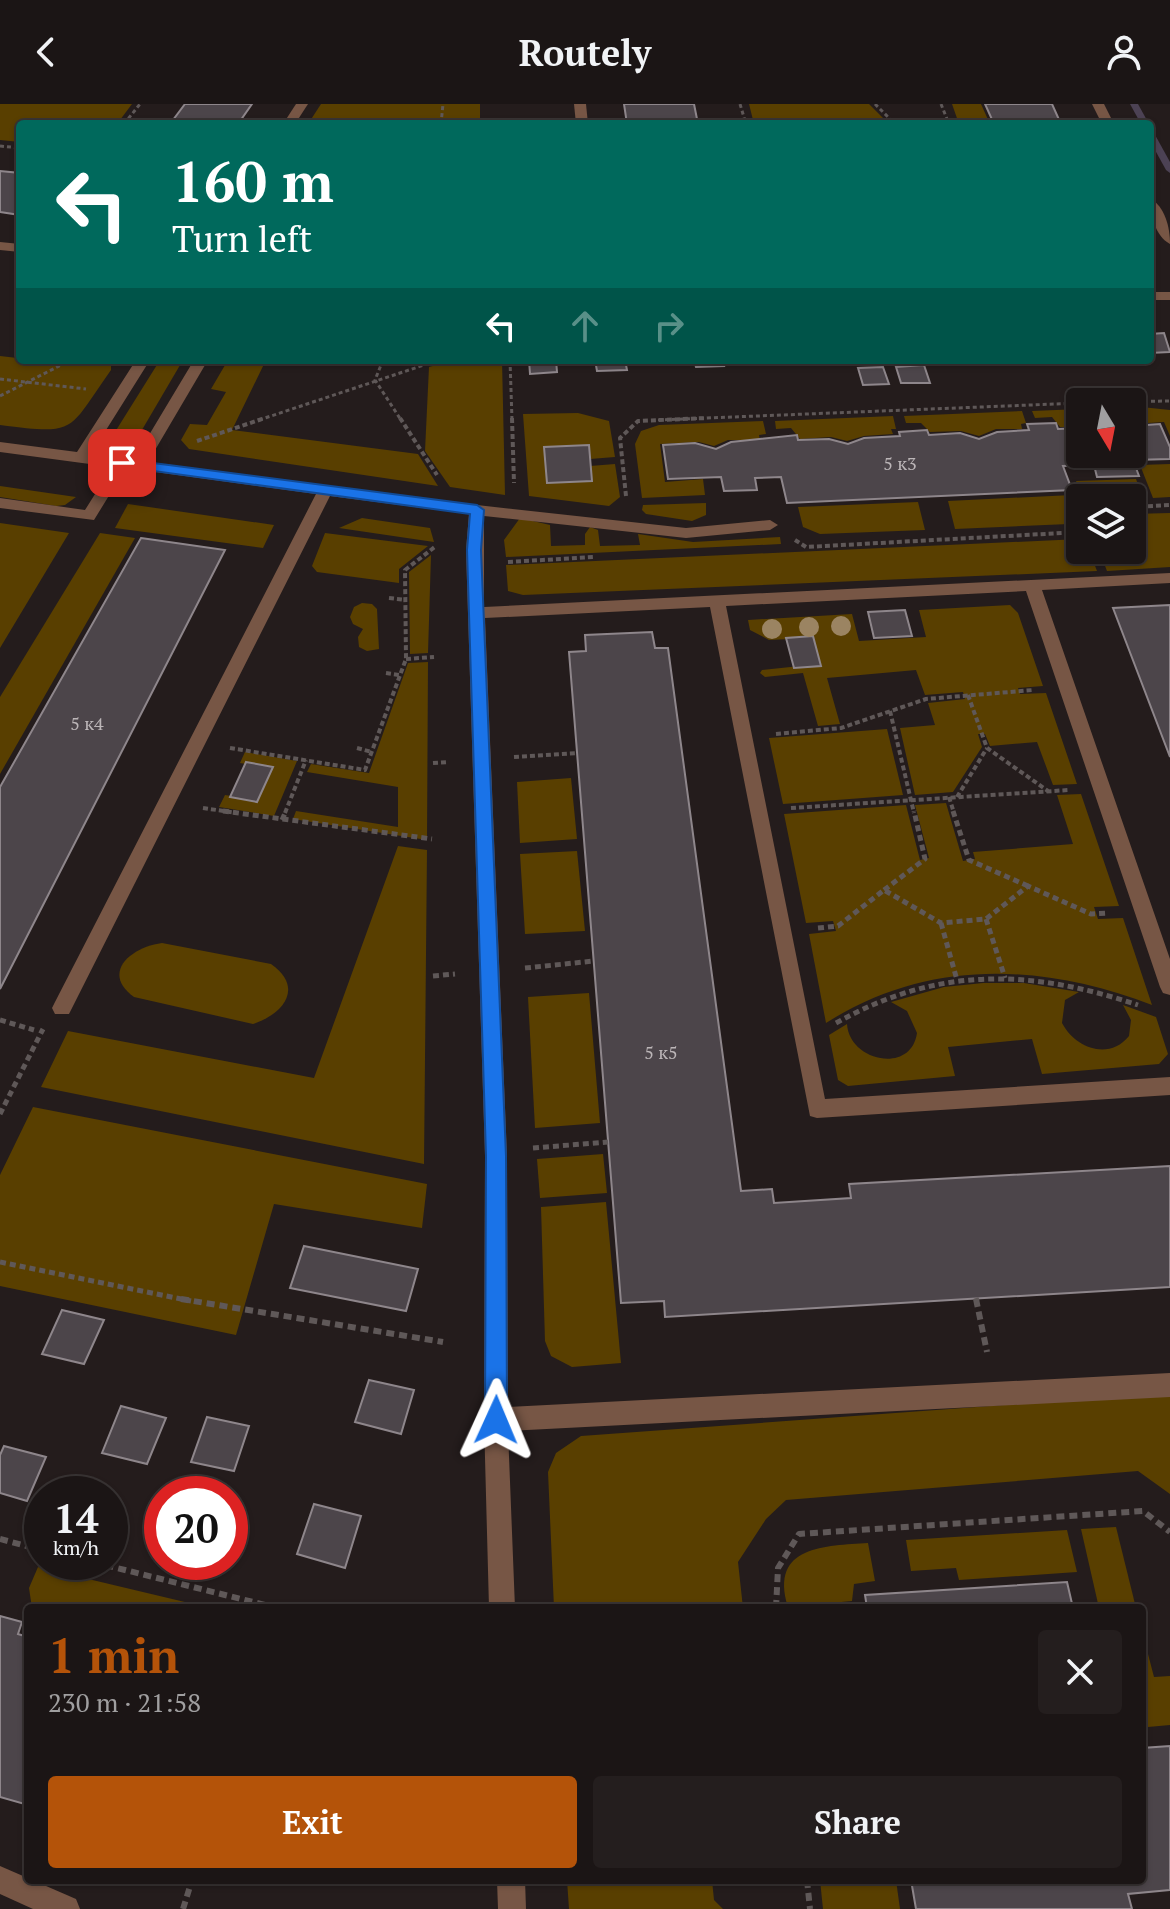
<!DOCTYPE html>
<meta charset="utf-8">
<style>
body{margin:0;font-family:"PT Serif",serif;background:#241e1e;color:#f1f3f6;height:100vh;display:flex;flex-direction:column;font-size:30px;white-space:nowrap}
*{box-sizing:border-box;margin:0}
p{font-size:26px;color:#a09fa0}
.icon{flex:none;width:44px;height:44px;fill:none;stroke:currentColor;stroke-width:2;stroke-linecap:round;stroke-linejoin:round}
.map{position:relative;flex:1;overflow:hidden}
.side{position:absolute;left:24px;top:1500px;width:1122px;height:280px;display:flex;flex-direction:column;background:#1b1515;border-radius:8px;box-shadow:0 2px 6px #0004,0 0 0 2px #393434}
.side>*{flex:none}
.hud{position:absolute;left:16px;top:16px;width:1138px;height:244px;border-radius:8px;box-shadow:0 2px 6px #0004,0 0 0 2px #393434;background:#00695c;color:#fff;overflow:hidden}
.needle{width:52px;rotate:170deg}
.tools{position:absolute;left:1066px;top:284px;display:grid;gap:16px}
.tools a{display:grid;place-items:center;width:80px;height:80px;border-radius:8px;background:#1b1515;box-shadow:0 2px 6px #0004,0 0 0 2px #393434;font-size:40px}
.speed{position:absolute;left:24px;top:1372px;display:flex;gap:16px;font-size:40px;font-weight:700;text-align:center}
.speed>*{display:grid;place-content:center;width:104px;height:104px;border-radius:50%;background:#1b1515;box-shadow:0 2px 6px #0004,0 0 0 2px #393434;line-height:1}
.speed small{font-size:20px;font-weight:400}
.speed .limit{border:12px solid #d22;background:#fff;color:#111}
.pin{position:absolute;display:grid;place-items:center;width:68px;height:68px;color:#fff;margin:-34px;border-radius:16px;box-shadow:0 4px 12px #0006}
.me{position:absolute;width:88px;margin:-44px;rotate:1deg;stroke-linejoin:round;filter:drop-shadow(0 0 6px #0008)}
.turn{display:flex;align-items:center;gap:28px;height:168px;padding:0 24px;font-size:36px}
.turn .icon{width:104px;height:104px;stroke-width:2.5}
.turn b{display:block;font-size:56px;line-height:68px}
.lanes{display:flex;align-items:center;height:76px;padding:0 24px;background:#0003;justify-content:center;gap:40px;direction:ltr}
.lanes .off{opacity:.35}
.round{display:grid;place-items:center;flex:none;width:84px;height:84px;border-radius:8px;background:#241e1e}
.head{display:flex;align-items:center;justify-content:space-between;height:136px;padding:0 24px}
h1{font-size:48px;font-weight:800;line-height:60px;color:#b45309}
.action{display:flex;gap:16px;margin-top:auto;padding:16px 24px}
.action a{flex:1;height:92px;border-radius:8px;background:#b45309;color:#fff;font-size:32px;font-weight:800;line-height:92px;text-align:center}
.action a+a{background:#241e1e;color:#f1f3f6}
header{display:flex;justify-content:space-between;align-items:center;height:104px;padding:0 24px;background:#1b1515;font-size:36px;font-weight:800}
.map>svg:first-child{display:block}
.green{fill:#593f00}
.lines{fill:none;stroke-linecap:round;stroke-linejoin:round}
.stream{fill:#4c4254;fill-rule:evenodd}
.building{fill:#4c454a;stroke:#8e868b;stroke-width:2}
.path-far3{stroke:#5f5858;stroke-width:3;stroke-dasharray:4 3;stroke-linecap:butt}
.path-far2{stroke:#5f5858;stroke-width:4;stroke-dasharray:5 3;stroke-linecap:butt}
.path-far1{stroke:#5f5858;stroke-width:5;stroke-dasharray:6 4;stroke-linecap:butt}
.path{stroke:#5f5858;stroke-width:6;stroke-dasharray:8 5;stroke-linecap:butt}
.lane{fill:#775645;fill-rule:evenodd}
.tree{fill:#9b8462}
.route{fill:#1a73e8;stroke:#114b97;stroke-width:2}
.labels{text-anchor:middle;dominant-baseline:central;stroke-width:6;stroke-linejoin:round;paint-order:stroke}
.number-label{font-size:18px;fill:#bcb6b8}
</style>
<header><svg class="icon" aria-label="back" viewBox="0 0 24 24"><path d="M15 5l-7 7 7 7"/></svg>Routely<svg class="icon" aria-label="person" viewBox="0 0 24 24"><circle cx="12" cy="8" r="4"/><path d="M4 21q1-7 8-7t8 7"/></svg></header>
<div class="map">
<svg width="1170" height="1805" viewBox="0 0 1170 1805">
<rect width="100%" height="100%" fill="#241c1c"/>
<g class="green">
<path d="M0 0H132L117 20H20V38L0 36Z"/>
<path d="M321 0H480V20H308Z"/>
<path d="M749 0H869L889 20H754Z"/>
<path d="M952 0H981L990 20H959Z"/>
<path d="M0 252 61 259 63 256H111V266C67 328 78 331 0 321Z"/>
<path d="M160 256H183L139 331C131 338 123 340 113 333L115 328Z"/>
<path d="M228 256H316L265 258 232 326 418 350 438 382 189 345 181 336 190 320 207 321 226 288 211 285Z"/>
<path d="M454 256H502L505 391 450 383 425 347 429 263Z"/>
<path d="M1132 302 1170 306V332L1164 318 1132 320Z"/>
<path d="M1080 305V323H1060L1052 313 1035 314 1032 307Z"/>
<path d="M1022 307 1026 319 1021 320 1022 325H996L979 332 961 327 930 328 921 319H906L904 312Z"/>
<path d="M578 309 609 317 615 353 590 355 588 341 545 343 547 378 591 377 590 362 615 360 620 393 609 402 529 392 523 310Z"/>
<path d="M893 312 896 325H891L893 330 864 332 847 337 831 333 800 335 791 324 776 325 775 317Z"/>
<path d="M763 317 766 330 759 331 760 336H728L714 342 699 338 660 340 665 378 703 375 705 391 642 394 635 340 641 327 659 321Z"/>
<path d="M1170 360V393L1153 394 1140 361Z"/>
<path d="M1136 375 1143 394H1083L1076 377Z"/>
<path d="M0 382 76 393 65 401 56 402 0 393Z"/>
<path d="M1072 391 1077 417 1069 420 955 425 948 397Z"/>
<path d="M918 398 925 426 820 430 803 423 798 403Z"/>
<path d="M706 399V411L692 417 646 410 642 406 643 401Z"/>
<path d="M128 400 274 421 263 444 115 424Z"/>
<path d="M1170 409V463L1107 467 1099 446H1132V410Z"/>
<path d="M362 414 430 424 434 438 339 424Z"/>
<path d="M520 414 550 421 551 442 585 441V430L590 423 598 426 600 442 640 441 638 430 693 438 780 433 781 440 506 453 504 436Z"/>
<path d="M0 419 69 429 0 544Z"/>
<path d="M100 429 135 434 0 670V593Z"/>
<path d="M325 429 428 442 399 465V479L317 468 312 462Z"/>
<path d="M1080 435V446H1089L1097 467 523 491 508 487 506 461Z"/>
<path d="M431 451 428 549 410 550 409 468Z"/>
<path d="M362 499 372 500 377 505 379 545 367 547 359 543 358 533 363 525 353 520 350 513 354 503Z"/>
<path d="M1010 501 1018 509 1043 582 1018 584 1020 590 1046 589 1077 680 1053 681 1037 638 990 642 985 630H978L982 643 953 688 915 691 900 624 935 621 928 599 965 595 963 588 925 591 916 566 827 574 840 620 818 622 803 569 765 573 760 569 762 566 819 560 812 534 769 536 750 526 748 516 852 510 859 537 926 533 919 506Z"/>
<path d="M428 558 427 736 293 715 296 707 398 723V683L307 668 311 660 369 669 408 559Z"/>
<path d="M887 625 903 691 783 700 769 634Z"/>
<path d="M245 648 297 657 274 712 219 703 225 691 256 696 270 664 240 659Z"/>
<path d="M571 674 577 735 520 739 517 678Z"/>
<path d="M1081 690 1119 802 1094 803 1098 815 1123 814 1152 901C1042 859 928 854 826 919L809 830 836 827 833 817 806 819 784 710 906 701 920 756 929 754 915 701 946 699 963 757 975 755 973 748 1073 740 1057 691Z"/>
<path d="M398 742 427 746 424 1060 41 983 68 927 314 974Z"/>
<path d="M577 747 585 827 525 830 520 750Z"/>
<path d="M162 839 271 860C305 884 283 910 253 920L134 893C100 868 132 843 162 839Z"/>
<path d="M983 879H1024L1079 888 1065 896 1062 919C1075 944 1109 957 1129 932L1131 916 1123 901 1156 913 1168 950 1159 960 1042 970 1032 935 948 943 955 972 848 982 838 976 829 931 847 920C849 957 911 971 917 929L907 907 891 898 944 883Z"/>
<path d="M589 889 600 1019 535 1024 528 893Z"/>
<path d="M33 1003 427 1080 422 1124 274 1100 236 1231 0 1182V1071Z"/>
<path d="M603 1050 607 1089 540 1094 537 1055Z"/>
<path d="M606 1098 621 1259 572 1263 551 1252 545 1237 541 1103Z"/>
<path d="M1170 1289V1390L1138 1367 786 1396 766 1415 738 1458 743 1504H554L548 1368 556 1349 581 1332Z"/>
<path d="M1116 1423 1136 1504H1099L1081 1425Z"/>
<path d="M1067 1426 1077 1468 959 1476 956 1464 911 1467 906 1436Z"/>
<path d="M868 1439 875 1477 854 1480 852 1497 788 1503C769 1441 826 1442 868 1439Z"/>
<path d="M38 1463 210 1504H32L29 1484Z"/>
<path d="M1142 1527 1154 1573 1170 1572V1621L1148 1623 1142 1597Z"/>
<path d="M567 1776H712L714 1796 723 1805H569Z"/>
<path d="M820 1776H896L900 1805H823Z"/>
</g>
<g class="lines">
<g class="stream">
<path d="M1130 0H1138L1149 20H1141Z"/>
<path d="M1150 26 1154 29 1170 58V69L1166 66 1150 37Z"/>
</g>
</g>
<g class="building">
<path d="M185 0H252L238 20H170Z"/>
<path d="M624 0H694L698 20H627Z"/>
<path d="M985 0H1052L1061 20H994Z"/>
<path d="M0 67 20 69V111L0 108Z"/>
<path d="M1164 229 1170 248 1150 249V230Z"/>
<path d="M529 256H556L557 268 530 270Z"/>
<path d="M595 256H625L627 266 597 267Z"/>
<path d="M694 256H722L724 262 696 263Z"/>
<path d="M924 261 930 279H901L896 263Z"/>
<path d="M883 263 889 280 863 281 858 264Z"/>
<path d="M1056 319 1058 325 1080 324V350H1132V322L1160 320 1170 343V355L1133 356 1139 372 1097 373 1094 361 1063 362 1072 386 787 399 781 373 755 374 757 386 724 387 721 373 668 375 663 341 695 339 716 345 731 338 797 331 798 336 829 335 848 340 864 334 900 332 899 328 927 326 929 331 960 329 979 335 997 328 1029 326 1027 320Z"/>
<path d="M589 341 592 377 547 379 544 343Z"/>
<path d="M141 434 225 446 0 885V683Z"/>
<path d="M1170 501V653L1113 504Z"/>
<path d="M905 506 912 532 874 534 868 508Z"/>
<path d="M652 528 655 544H668L741 1087 772 1085 774 1099 851 1094 849 1080 1170 1062V1183L665 1213 664 1197 621 1199 569 548 586 547 585 531Z"/>
<path d="M813 532 821 562 794 564 786 534Z"/>
<path d="M246 658 273 663 257 698 230 693Z"/>
<path d="M304 1142 418 1165 406 1207 290 1184Z"/>
<path d="M62 1206 104 1216 84 1260 42 1250Z"/>
<path d="M369 1276 414 1286 401 1330 355 1318Z"/>
<path d="M121 1302 166 1314 147 1360 102 1349Z"/>
<path d="M207 1313 249 1322 234 1367 191 1358Z"/>
<path d="M4 1342 46 1353 27 1397 0 1389V1351Z"/>
<path d="M314 1400 361 1412 345 1464 297 1450Z"/>
<path d="M1067 1478 1073 1504H867L865 1491Z"/>
<path d="M0 1512 22 1518 18 1530 28 1533V1701L0 1693Z"/>
<path d="M1170 1642V1786L1128 1790 1132 1805H916L911 1776H1142V1644Z"/>
</g>
<g class="lines">
<g class="path-far3">
<path d="M740 0 746 20"/>
<path d="M875 0 895 20"/>
<path d="M941 0 949 20"/>
<path d="M124 20 140 0"/>
<path d="M441 20 443 0"/>
<path d="M0 42 20 44"/>
<path d="M383 256 375 276 401 316"/>
<path d="M510 256 512 316"/>
<path d="M0 275 86 285"/>
<path d="M0 292 71 256"/>
<path d="M1095 298 1170 297"/>
<path d="M259 316 439 256"/>
<path d="M658 316 1080 299"/>
</g>
<g class="path-far2">
<path d="M400 314 437 371"/>
<path d="M512 314 514 379"/>
<path d="M197 337 265 314"/>
<path d="M626 392 620 334 638 317 707 314"/>
<path d="M1132 403 1170 401"/>
<path d="M795 436 806 443 1080 428"/>
<path d="M508 458 594 453"/>
<path d="M389 494 406 496"/>
<path d="M406 555 434 553"/>
<path d="M386 569 399 571"/>
<path d="M968 591 987 644 1048 687"/>
<path d="M890 607 914 709"/>
<path d="M776 630 841 624 926 595 1033 586"/>
<path d="M230 644 365 666 406 555 405 466 436 442"/>
<path d="M357 644 372 648"/>
<path d="M514 653 577 649"/>
<path d="M433 659 448 658"/>
<path d="M949 693 954 709"/>
<path d="M957 693 987 644"/>
<path d="M203 704 237 709"/>
<path d="M791 704 1069 686"/>
<path d="M285 709 306 656"/>
</g>
<g class="path-far1">
<path d="M223 707 432 735"/>
<path d="M953 707 969 756 1028 782"/>
<path d="M282 716 286 707"/>
<path d="M884 786 925 755 914 707"/>
<path d="M986 815 1005 874"/>
<path d="M941 819 957 876"/>
<path d="M818 824 838 822 884 786 941 819 986 815 1028 782 1091 810 1109 809"/>
<path d="M525 864 594 857"/>
<path d="M433 872 455 870"/>
<path d="M0 916 34 926"/>
<path d="M836 919C938 862 1030 865 1138 901"/>
<path d="M0 1010 43 925"/>
<path d="M533 1044 608 1038"/>
<path d="M0 1158 191 1197"/>
<path d="M976 1194 977 1197"/>
</g>
<g class="path">
<path d="M181 1195 443 1238"/>
<path d="M976 1195 987 1248"/>
<path d="M0 1435 42 1446"/>
<path d="M93 1458 277 1504"/>
<path d="M776 1504 778 1464 799 1430 1143 1407 1170 1428"/>
<path d="M807 1776 810 1805"/>
<path d="M183 1805 192 1776"/>
</g>
<g class="lane">
<path d="M296 0H308L295 20H283Z"/>
<path d="M574 0H586L588 20H576Z"/>
<path d="M1092 0H1104L1114 20H1102Z"/>
<path d="M1150 94C1165 103 1170 123 1170 140 1155 132 1150 110 1150 94Z"/>
<path d="M0 138 20 140V148L0 146Z"/>
<rect x="1150" y="188" width="20" height="8"/>
<path d="M136 256H150L91 350 134 356 194 256H208L148 358 477 401 686 424 770 416 778 421 770 426 686 434 484 412V503L1170 469V479L1042 486 1170 855V891L1163 889 1160 883 1026 487 726 502 825 995 1170 973V991L817 1014 810 1012 710 503 485 514 507 1052 508 1303 1170 1269V1293L508 1327 515 1504H489L484 1316 485 1052 466 446 469 410 330 392 69 910H55L52 904 55 898 316 390 126 364 94 416 0 404V394L85 406 112 363 0 348V338L77 348Z"/>
<path d="M0 1762 76 1795 80 1805H33L0 1790Z"/>
<path d="M497 1776H525L526 1805H498Z"/>
</g>
</g>
<g class="tree">
<circle cx="841" cy="522" r="10"/>
<circle cx="809" cy="523" r="10"/>
<circle cx="772" cy="525" r="10"/>
</g>
<path class="route" d="M122 355 477 401 484 406 481 446 506 1052 507 1316 504 1323 496 1326 489 1323 485 1316 486 1052 467 446 470 410 117 362V356Z"/>
<g class="labels">
<g class="number-label">
<text x="900" y="359">5 к3</text>
<text x="87" y="619">5 к4</text>
<text x="661" y="948">5 к5</text>
</g>
</g>
</svg>
<div class="tools">
<a><svg class="needle" viewBox="-14 -14 28 28"><path d="M0-13l5 13h-10z" fill="#e53935"/><path d="M0 13l5-13h-10z" fill="#a09fa0"/></svg></a>
<a><svg class="icon" aria-label="layers" viewBox="0 0 24 24"><path d="M12 4l9 5-9 5-9-5zM3 14l9 5 9-5"/></svg></a>
</div>
<div class="speed"><div>14<small>km/h</small></div><div class="limit">20</div></div>
<div class="pin" style="left:122px;top:359px;background:#d93025"><svg class="icon" aria-label="arrive" viewBox="0 0 24 24"><path d="M6 21V4h12l-3 4 3 4H6"/></svg></div>
<svg class="me" style="left:496px;top:1316px" viewBox="-20 -20 40 40"><path d="M0-17L14 15 0 8-14 15z" fill="#1a73e8" stroke="#fff" stroke-width="4"/></svg>
<div class="hud">
<div class="turn"><svg class="icon" aria-label="left" viewBox="0 0 24 24"><path d="M17 20v-9H6M10 6l-5 5 5 5"/></svg><div><b>160 m</b>Turn left</div></div>
<div class="lanes"><svg class="icon" aria-label="left" viewBox="0 0 24 24"><path d="M17 20v-9H6M10 6l-5 5 5 5"/></svg><svg class="icon off" aria-label="ahead" viewBox="0 0 24 24"><path d="M12 20V5M6 11l6-6 6 6"/></svg><svg class="icon off" aria-label="right" viewBox="0 0 24 24"><path d="M7 20v-9h11M14 6l5 5-5 5"/></svg></div>
</div>
<section class="side">
<div class="head"><div><h1>1 min</h1><p>230 m · 21:58</p></div><a class="round"><svg class="icon" aria-label="close" viewBox="0 0 24 24"><path d="M6 6l12 12M18 6L6 18"/></svg></a></div>
<div class="action"><a>Exit</a><a>Share</a></div>
</section>
</div>
